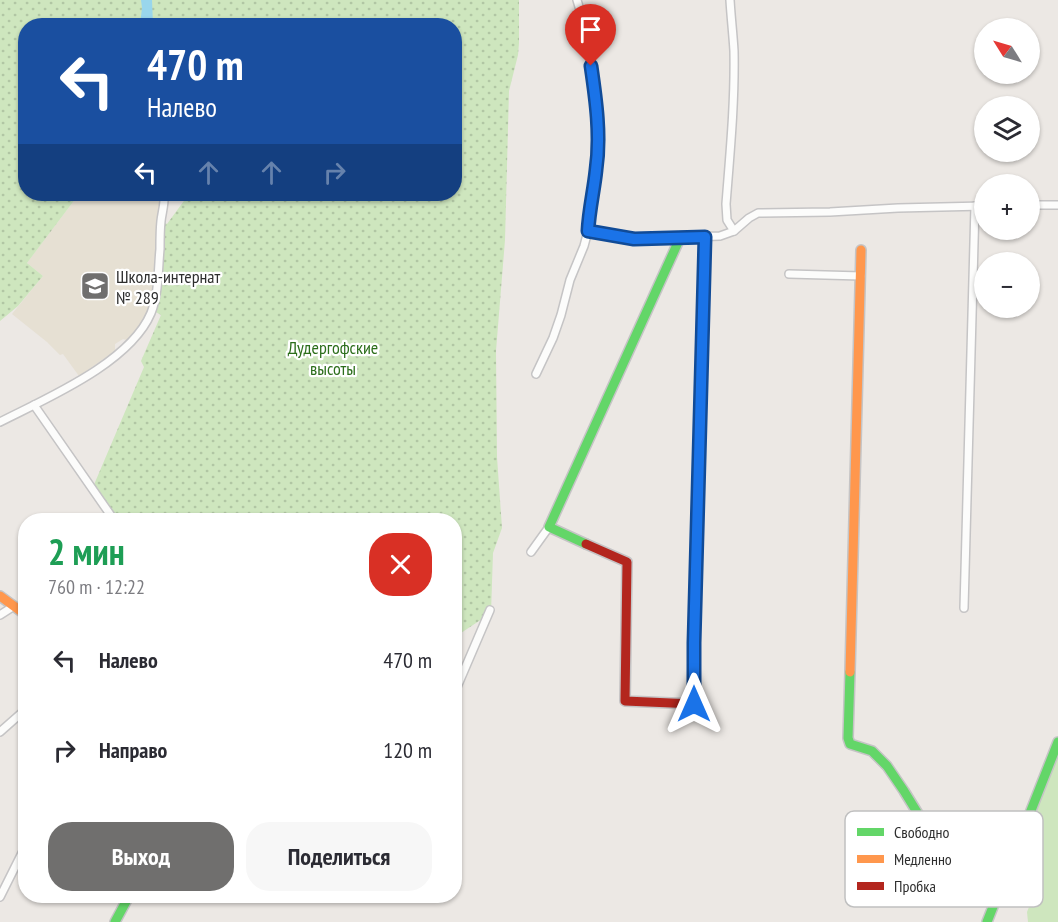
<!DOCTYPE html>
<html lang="ru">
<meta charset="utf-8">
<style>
body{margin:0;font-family:"PT Sans Narrow",sans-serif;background:#f7f7f7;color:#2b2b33;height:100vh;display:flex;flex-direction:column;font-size:22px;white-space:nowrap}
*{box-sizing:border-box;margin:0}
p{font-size:20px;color:#7c7c81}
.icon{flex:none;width:33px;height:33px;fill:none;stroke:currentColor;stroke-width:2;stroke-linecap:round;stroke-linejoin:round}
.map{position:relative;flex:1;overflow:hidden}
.sheet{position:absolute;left:18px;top:513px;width:444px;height:390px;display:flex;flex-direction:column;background:#fff;border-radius:24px;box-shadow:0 2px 4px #0004}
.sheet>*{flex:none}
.top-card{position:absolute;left:18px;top:18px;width:444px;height:183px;border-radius:24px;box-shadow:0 2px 4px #0004;background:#1a4fa0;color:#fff;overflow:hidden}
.needle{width:39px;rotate:307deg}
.fabs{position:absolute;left:974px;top:18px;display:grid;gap:12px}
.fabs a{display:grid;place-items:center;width:66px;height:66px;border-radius:50%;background:#fff;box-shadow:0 2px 4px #0004;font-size:30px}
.pin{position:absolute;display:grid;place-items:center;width:51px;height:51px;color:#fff;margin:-62px -26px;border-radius:50% 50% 50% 0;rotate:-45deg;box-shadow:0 0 6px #0007}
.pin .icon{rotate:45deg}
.me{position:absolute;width:66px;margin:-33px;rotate:0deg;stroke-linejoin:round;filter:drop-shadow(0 0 4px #0008)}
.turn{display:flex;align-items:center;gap:21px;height:126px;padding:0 30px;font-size:27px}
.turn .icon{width:78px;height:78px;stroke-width:2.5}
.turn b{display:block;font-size:42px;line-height:51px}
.lanes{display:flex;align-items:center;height:57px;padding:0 30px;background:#0003;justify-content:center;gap:30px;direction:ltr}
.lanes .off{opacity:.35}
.round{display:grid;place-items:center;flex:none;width:63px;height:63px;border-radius:24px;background:#f7f7f7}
.summary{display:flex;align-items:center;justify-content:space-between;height:102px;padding:0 30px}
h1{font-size:36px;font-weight:800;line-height:45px;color:#1e9e55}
.primary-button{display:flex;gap:12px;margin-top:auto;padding:12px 30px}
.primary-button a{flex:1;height:69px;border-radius:24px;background:#706f6e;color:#fff;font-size:24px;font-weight:800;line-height:69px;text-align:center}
.primary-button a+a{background:#f7f7f7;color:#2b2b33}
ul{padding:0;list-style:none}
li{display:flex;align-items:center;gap:18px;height:90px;padding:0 30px}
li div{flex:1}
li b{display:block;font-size:22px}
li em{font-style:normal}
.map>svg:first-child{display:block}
.education{fill:#e6e0d3}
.grass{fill:#cee6be}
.park{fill:url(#park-dots)}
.water{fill:#99d6ec}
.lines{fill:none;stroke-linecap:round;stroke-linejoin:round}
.street-casing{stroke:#c5c4c5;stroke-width:10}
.fast-casing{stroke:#c5c4c5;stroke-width:12}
.slow-casing{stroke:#c5c4c5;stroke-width:12}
.jam-casing{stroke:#c5c4c5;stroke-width:12}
.street{stroke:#fcfcfb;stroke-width:7}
.fast{stroke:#63d668;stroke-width:9}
.slow{stroke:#ff974d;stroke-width:9}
.jam{stroke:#b3261e;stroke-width:9}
.route-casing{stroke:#114b97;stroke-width:15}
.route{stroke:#1a73e8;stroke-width:10}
.labels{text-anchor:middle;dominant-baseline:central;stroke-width:4.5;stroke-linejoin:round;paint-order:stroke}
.poi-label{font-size:18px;fill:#2e2e2e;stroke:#fff;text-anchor:start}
.park-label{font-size:18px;fill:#2c6e1b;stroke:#fff}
.key{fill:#fff;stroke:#c0c0c0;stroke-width:1.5}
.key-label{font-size:16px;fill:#2e2e2e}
</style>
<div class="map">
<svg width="1058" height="922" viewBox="0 0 1058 922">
<defs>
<pattern id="park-dots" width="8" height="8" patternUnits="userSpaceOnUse" patternTransform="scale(1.5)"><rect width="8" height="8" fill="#cee6be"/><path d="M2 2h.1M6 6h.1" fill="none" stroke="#b1c6a4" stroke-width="1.8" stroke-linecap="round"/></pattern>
</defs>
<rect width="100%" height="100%" fill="#ece8e4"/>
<path class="education" d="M79 194H160L161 198 154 296 148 312 131 338 127 340 123 339 115 344V351L79 376 63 354 60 355 47 342 12 314 43 276 27 263Z"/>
<path class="grass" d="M1058 752V922H1028L1027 912 1035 892C1026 889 1014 888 1010 879Z"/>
<path class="park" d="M0 0H519V43L518 55 509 91 505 240 496 351 497 457 502 528 493 553 491 613 455 637 454 520H117L93 487 144 367 141 361 161 315 154 311 162 221 167 224 189 194H454V26H26V194H79L27 263 43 276 18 306 0 321Z"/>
<path class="water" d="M141 0H152L153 25H140L142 8Z"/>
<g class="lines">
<g class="street-casing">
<g id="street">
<path d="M730 0C731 17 733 34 734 51 735 102 730 153 726 204L727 220 734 231"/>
<path d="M1029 205H1058"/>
<path d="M588 231 634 239 720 236 734 231 749 218 758 213 830 212 898 208 984 206"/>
<path d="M789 274 861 276"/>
<path d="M536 374 553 338 561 315 570 280 584 246 588 231 596 170 598 141 594 86 585 27 577 0"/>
<path d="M34 405 114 520"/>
<path d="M0 422C47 398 130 363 151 313 159 293 158 269 160 249 160 240 160 230 161 221 162 212 165 203 164 194"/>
<path d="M531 552 549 527"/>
<path d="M964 608 975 206"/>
<path d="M0 615 14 606"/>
<path d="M454 694 490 610"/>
<path d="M0 732 26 709"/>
<path d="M0 897 26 845"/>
</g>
</g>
<g class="fast-casing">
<g id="fast">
<path d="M586 544 549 527 680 238"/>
<path d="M850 672 848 738 850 744 872 751 887 766 904 791 941 851 951 864 968 875 1001 884"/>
<path d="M115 922 129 896"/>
<path d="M987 922 1058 742"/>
</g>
</g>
<g class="slow-casing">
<g id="slow">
<path d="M0 596 26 615"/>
<path d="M850 672 861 250"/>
<path d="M694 701V643L705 237"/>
</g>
</g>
<g class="jam-casing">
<path id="jam" d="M586 544 627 562 625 701 694 704V701"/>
</g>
<use href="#street" class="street"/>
<use href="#fast" class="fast"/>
<use href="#slow" class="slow"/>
<use href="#jam" class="jam"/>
</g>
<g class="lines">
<g class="route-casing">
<path id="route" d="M591 66C596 100 601 136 596 170 594 190 589 210 588 231L634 239 705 237 694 643V704"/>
</g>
<use href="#route" class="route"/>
</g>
<defs>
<g id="school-square" transform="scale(1.5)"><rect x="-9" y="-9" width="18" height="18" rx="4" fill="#706f6e" stroke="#fff"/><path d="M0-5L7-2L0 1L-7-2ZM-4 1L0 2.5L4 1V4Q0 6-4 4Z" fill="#fff"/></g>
</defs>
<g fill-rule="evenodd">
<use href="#school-square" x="95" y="286"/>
</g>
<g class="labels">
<g class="poi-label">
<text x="116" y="276">Школа-интернат<tspan x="116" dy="21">№ 289</tspan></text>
</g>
<g class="park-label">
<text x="333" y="347">Дудергофские<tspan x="333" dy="21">высоты</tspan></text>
</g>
</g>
<rect x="845" y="811" width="198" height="96" rx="9" class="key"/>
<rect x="857" y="828" width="27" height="8" fill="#63d668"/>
<rect x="857" y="855" width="27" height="8" fill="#ff974d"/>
<rect x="857" y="882" width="27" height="8" fill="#b3261e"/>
<g class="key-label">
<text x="894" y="838">Свободно</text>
<text x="894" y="865">Медленно</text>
<text x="894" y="892">Пробка</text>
</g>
</svg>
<div class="fabs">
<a><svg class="needle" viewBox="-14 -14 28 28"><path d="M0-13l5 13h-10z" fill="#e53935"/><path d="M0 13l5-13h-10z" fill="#7c7c81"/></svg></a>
<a><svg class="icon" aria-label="layers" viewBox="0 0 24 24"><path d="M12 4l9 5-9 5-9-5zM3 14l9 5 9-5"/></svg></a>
<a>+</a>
<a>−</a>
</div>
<div class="pin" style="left:591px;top:66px;background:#d93025"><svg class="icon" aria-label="arrive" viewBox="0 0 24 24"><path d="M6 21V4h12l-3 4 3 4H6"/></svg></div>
<svg class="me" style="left:694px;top:704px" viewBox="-20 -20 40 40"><path d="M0-17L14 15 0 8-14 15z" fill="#1a73e8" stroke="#fff" stroke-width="4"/></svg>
<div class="top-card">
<div class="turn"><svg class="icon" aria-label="left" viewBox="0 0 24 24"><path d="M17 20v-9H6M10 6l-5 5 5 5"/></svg><div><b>470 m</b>Налево</div></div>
<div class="lanes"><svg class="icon" aria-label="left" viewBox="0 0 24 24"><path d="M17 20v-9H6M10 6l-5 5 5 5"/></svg><svg class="icon off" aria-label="ahead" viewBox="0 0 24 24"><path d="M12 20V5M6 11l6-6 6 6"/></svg><svg class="icon off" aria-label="ahead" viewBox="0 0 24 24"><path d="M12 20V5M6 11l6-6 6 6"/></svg><svg class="icon off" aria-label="right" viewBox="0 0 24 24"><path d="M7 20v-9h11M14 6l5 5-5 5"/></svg></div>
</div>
<section class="sheet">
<div class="summary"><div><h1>2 мин</h1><p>760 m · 12:22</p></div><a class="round" style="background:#d93025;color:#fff"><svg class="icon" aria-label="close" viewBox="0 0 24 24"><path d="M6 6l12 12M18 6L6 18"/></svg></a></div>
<ul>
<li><svg class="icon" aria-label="left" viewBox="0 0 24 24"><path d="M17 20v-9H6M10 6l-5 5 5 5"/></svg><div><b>Налево</b></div><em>470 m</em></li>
<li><svg class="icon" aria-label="right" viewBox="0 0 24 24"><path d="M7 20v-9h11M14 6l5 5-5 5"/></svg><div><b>Направо</b></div><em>120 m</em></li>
</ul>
<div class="primary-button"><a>Выход</a><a>Поделиться</a></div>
</section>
</div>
